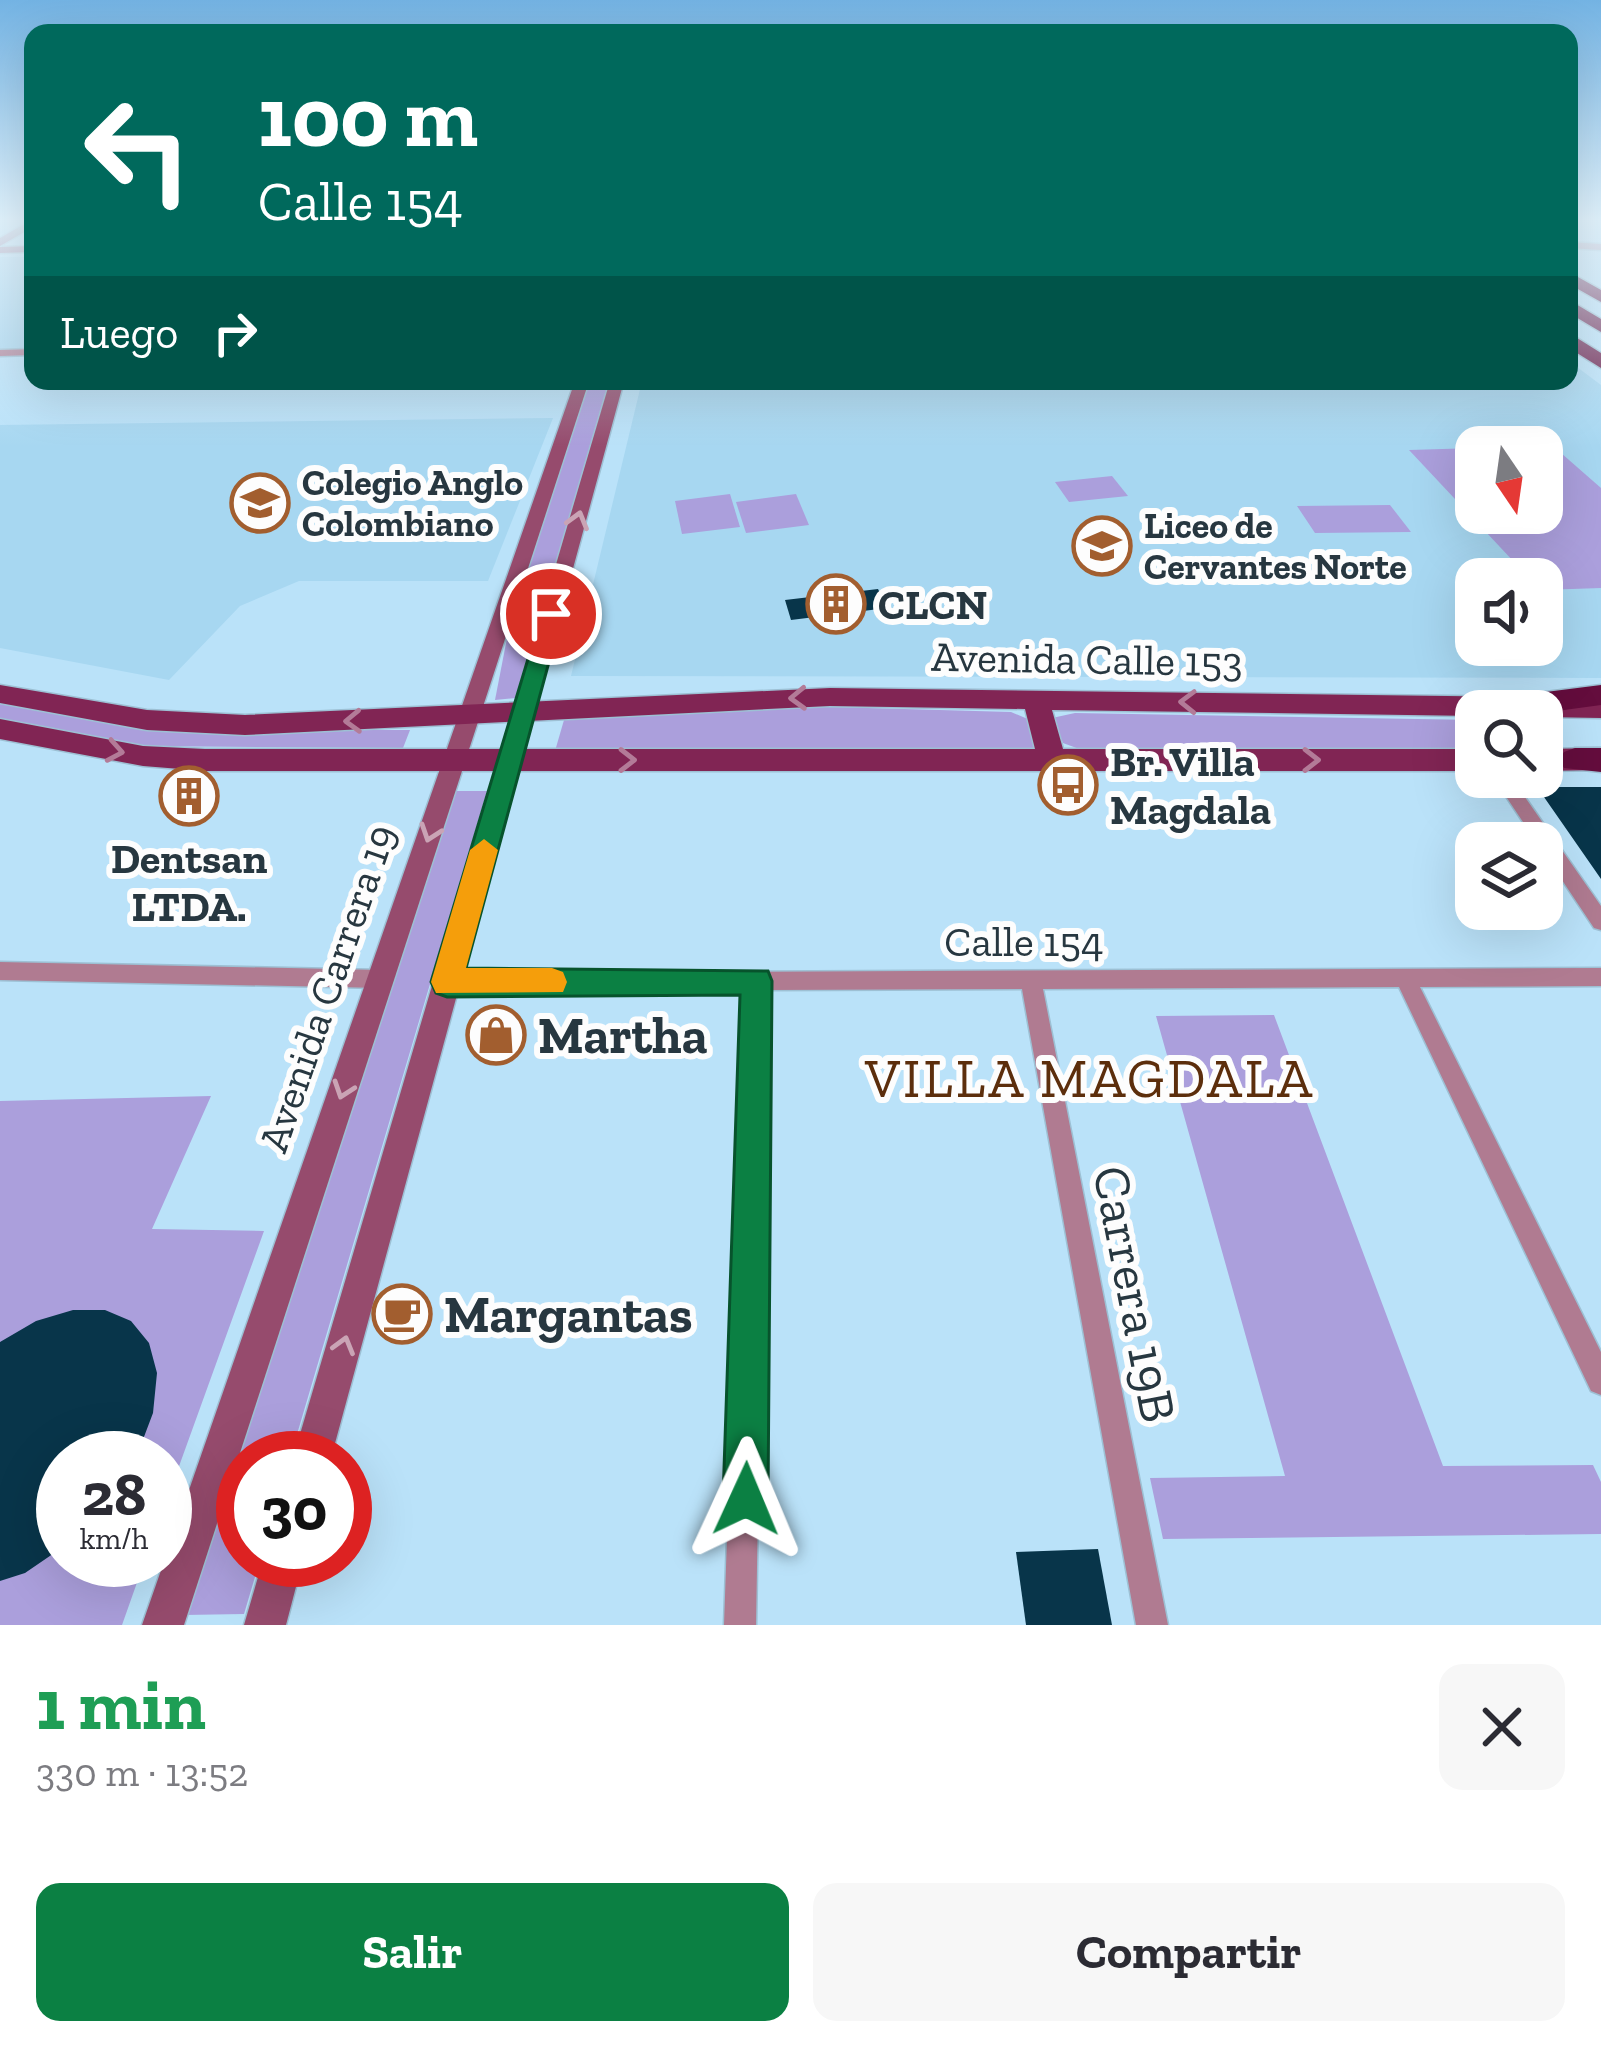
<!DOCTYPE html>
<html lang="es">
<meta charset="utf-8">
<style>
body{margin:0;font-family:"Zilla Slab",serif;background:#f7f7f7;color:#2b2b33;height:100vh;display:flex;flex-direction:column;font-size:45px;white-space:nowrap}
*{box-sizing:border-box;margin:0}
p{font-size:39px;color:#7c7c81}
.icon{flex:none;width:66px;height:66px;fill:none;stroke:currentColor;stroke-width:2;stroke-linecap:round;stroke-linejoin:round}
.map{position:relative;height:1625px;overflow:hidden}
.sheet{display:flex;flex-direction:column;background:#fff;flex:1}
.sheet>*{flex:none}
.hud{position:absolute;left:24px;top:24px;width:1554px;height:366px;border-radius:24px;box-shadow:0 12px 48px #0002;background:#00695c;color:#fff;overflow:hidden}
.needle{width:78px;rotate:167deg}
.controls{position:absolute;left:1455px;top:426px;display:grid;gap:24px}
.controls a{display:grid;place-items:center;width:108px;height:108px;border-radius:24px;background:#fff;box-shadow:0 12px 48px #0002;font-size:60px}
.speed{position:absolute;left:36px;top:1431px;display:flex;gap:24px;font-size:60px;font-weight:700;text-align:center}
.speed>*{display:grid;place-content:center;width:156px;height:156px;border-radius:50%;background:#fff;box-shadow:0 12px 48px #0002;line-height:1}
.speed small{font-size:30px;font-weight:400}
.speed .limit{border:18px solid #d22;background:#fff;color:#111}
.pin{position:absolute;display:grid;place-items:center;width:102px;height:102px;color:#fff;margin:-51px;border:6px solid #fff;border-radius:50%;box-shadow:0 3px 12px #0007}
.me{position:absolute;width:132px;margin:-66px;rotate:1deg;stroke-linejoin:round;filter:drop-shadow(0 0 9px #0008)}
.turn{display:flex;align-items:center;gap:42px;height:252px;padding:0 36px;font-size:54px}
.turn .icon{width:156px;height:156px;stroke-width:2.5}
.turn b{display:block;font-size:84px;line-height:102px}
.then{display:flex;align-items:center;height:114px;padding:0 36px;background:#0003;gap:24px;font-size:45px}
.round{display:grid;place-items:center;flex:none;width:126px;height:126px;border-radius:24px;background:#f7f7f7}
.headline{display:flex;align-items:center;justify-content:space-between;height:204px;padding:0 36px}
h1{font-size:72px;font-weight:700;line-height:90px;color:#1e9e55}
.cta{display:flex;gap:24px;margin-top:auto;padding:24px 36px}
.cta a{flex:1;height:138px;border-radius:24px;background:#0b8043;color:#fff;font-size:48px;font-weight:700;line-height:138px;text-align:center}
.cta a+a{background:#f7f7f7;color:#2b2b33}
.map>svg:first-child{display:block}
.built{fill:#a7d7f1;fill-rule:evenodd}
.green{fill:#ab9fdc}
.building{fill:#08354a}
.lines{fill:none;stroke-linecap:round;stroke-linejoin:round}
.street-casing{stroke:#9dc0d4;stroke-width:3}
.secondary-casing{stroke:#9dc0d4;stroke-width:3}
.primary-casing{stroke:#9dc0d4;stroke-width:3}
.highway-casing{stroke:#9dc0d4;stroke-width:3}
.street{fill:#b07b91;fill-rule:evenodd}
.secondary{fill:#964b6d;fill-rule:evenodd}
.primary{fill:#812554;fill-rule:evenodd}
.highway{fill:#640d3d;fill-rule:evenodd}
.oneway{stroke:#caa4b5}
.oneway2{stroke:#b37b98}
.route{fill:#0b8043;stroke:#07532c;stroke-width:3}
.slow{fill:#f59e0b}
.labels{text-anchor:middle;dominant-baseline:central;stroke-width:12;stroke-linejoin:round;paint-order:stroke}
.far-poi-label{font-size:36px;font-weight:bold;fill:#273740;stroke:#fdfdfd;text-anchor:start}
.poi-label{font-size:42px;font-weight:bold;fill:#273740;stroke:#fdfdfd;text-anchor:start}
.street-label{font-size:42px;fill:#273740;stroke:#fdfdfd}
.near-poi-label{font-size:51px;font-weight:bold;fill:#273740;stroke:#fdfdfd;text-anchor:start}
.near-street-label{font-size:51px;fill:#273740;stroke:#fdfdfd}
.near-neighbourhood-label{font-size:54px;letter-spacing:3px;fill:#5c2e0c;stroke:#fdfdfd}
</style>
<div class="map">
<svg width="1601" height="1625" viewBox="0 0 1601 1625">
<rect width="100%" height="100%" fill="#bae2f9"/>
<g class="built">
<rect x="0" y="257" width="33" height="92"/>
<path d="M1569 361 1601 385V678L571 676 642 381H1569ZM1476 447H1542V513H1476ZM1476 579H1542V645H1476Z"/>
<path d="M553 418 488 581H299L240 606 169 680 0 648V425Z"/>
</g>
<g class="green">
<path d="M588 381H612L516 698 495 700 508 633Z"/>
<path d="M1553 446 1601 488V588L1542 590V579H1530L1409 450 1476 448V513H1542V447H1523Z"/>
<path d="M1112 476 1128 496 1069 502 1055 482Z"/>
<path d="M730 494 740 527 682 534 675 501Z"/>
<path d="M796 494 809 525 746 533 736 502Z"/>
<path d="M1390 505 1411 532 1315 533 1297 506Z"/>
<path d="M0 704 145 730H410L403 748 135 746 0 721Z"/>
<path d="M797 706 1011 712 1030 720 1037 743 1033 749 555 751 564 720Z"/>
<path d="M1075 713 1476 720V750H1082L1063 743 1052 718Z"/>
<path d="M456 791H487L290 1458H243V1560H260L244 1614 184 1615Z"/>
<path d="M1274 1015 1443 1466 1593 1465 1601 1482V1534L1163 1539 1150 1478 1285 1476 1156 1016Z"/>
<path d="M211 1096 152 1229 264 1231 165 1505V1458H63V1560H145L122 1625H0V1101Z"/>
</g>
<g class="building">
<path d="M878 589 887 608 791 620 785 600Z"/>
<path d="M1537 787H1601V879L1560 820Z"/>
<path d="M73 1310H105L131 1321 149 1343 157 1373 153 1413 136 1458H63V1547L25 1573 0 1581V1342L36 1321Z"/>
<path d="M1098 1549 1112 1625H1026L1016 1552Z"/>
</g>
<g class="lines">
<g class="street-casing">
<g id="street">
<path d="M1569 242 1601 244V250L1569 248Z"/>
<path d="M33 349V355L0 356V350Z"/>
<path d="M1493 777H1511L1601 906V930L1594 928 1542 850V843H1537Z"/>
<path d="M0 962 381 970 388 972 391 979 388 986 381 988 0 980Z"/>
<path d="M1601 968V986L1420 987 1601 1352V1395L1591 1391 1399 987 1043 989 1168 1625H1136L1022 989 767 990 756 1625H724L746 990 447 991 440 989 437 982 440 975 447 973Z"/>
</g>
</g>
<g class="secondary-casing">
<g id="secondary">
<path d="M33 219V227L0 246V238Z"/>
<path d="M33 246V252L0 253V247Z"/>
<path d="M575 381H589L184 1625H142Z"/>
<path d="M610 381H624L331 1458H293Z"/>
<path d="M263 1560H303L286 1625H244Z"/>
</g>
</g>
<g class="primary-casing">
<g id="primary">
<path d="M0 685 147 710 245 715 830 688 1601 698V718L1542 717V711H1476V716L1052 710 1063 749H1476V771H205L143 766 0 739V719L143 746 205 749H1035L1025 709 830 706 245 735 147 730 0 703Z"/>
<path d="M1601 748V770L1542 771V749Z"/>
</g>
</g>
<g class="highway-casing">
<g id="highway">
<path d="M1569 272 1601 290V302L1569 284Z"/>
<path d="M1569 300 1601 319V332L1569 313Z"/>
<path d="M1569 333 1601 353V368L1569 348Z"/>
<path d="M1601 685V705L1542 713 1503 711 1500 706 1515 696Z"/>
<path d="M1575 748H1601V772L1564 768 1559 760 1564 752Z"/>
</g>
</g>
<use href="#street" class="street"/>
<use href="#secondary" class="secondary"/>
<use href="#primary" class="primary"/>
<use href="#highway" class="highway"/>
</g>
<defs><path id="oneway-chevron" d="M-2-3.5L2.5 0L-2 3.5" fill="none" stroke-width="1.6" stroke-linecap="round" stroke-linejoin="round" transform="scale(3)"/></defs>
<g class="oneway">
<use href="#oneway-chevron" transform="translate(578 520) rotate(-74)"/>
<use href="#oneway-chevron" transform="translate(430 833) rotate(109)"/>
<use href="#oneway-chevron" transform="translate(343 1090) rotate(109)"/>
<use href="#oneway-chevron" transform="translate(344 1345) rotate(-74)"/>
</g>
<g class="oneway2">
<use href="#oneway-chevron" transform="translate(798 698) rotate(178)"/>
<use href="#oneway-chevron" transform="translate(1188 702) rotate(-179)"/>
<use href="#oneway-chevron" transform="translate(353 721) rotate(178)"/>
<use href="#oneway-chevron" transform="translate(115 751) rotate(10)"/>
<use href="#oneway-chevron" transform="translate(627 760)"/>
<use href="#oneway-chevron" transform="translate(1311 760)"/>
</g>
<linearGradient id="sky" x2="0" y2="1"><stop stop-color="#73b3e3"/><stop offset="0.49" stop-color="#e0f2fc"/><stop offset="1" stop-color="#e0f2fc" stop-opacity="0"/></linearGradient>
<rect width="1601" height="447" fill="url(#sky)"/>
<path class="route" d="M543 609 562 614 466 968 768 971 772 981 768 1499 762 1515 746 1521 730 1515 723 1499 740 995 447 997 436 993 431 982Z"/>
<path class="slow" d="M484 839 498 850 466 968H552L563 972 567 982 563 992 436 993 431 982 470 850Z"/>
<defs>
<g id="school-ring" transform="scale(3)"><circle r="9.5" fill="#fdfdfd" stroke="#a25e2f" stroke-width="1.5"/><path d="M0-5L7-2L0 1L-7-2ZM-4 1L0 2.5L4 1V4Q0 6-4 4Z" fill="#a25e2f"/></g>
<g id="building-ring" transform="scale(3)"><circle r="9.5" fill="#fdfdfd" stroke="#a25e2f" stroke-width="1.5"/><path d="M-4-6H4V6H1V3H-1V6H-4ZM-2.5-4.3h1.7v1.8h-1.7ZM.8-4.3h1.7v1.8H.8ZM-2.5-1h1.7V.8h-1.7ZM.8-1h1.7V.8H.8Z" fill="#a25e2f"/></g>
<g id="bus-ring" transform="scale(3)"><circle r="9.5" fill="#fdfdfd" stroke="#a25e2f" stroke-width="1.5"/><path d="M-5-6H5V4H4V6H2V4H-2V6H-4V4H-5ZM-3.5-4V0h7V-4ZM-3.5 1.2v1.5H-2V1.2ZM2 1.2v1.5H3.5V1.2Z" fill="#a25e2f"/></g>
<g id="shop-ring" transform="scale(3)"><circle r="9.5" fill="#fdfdfd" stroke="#a25e2f" stroke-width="1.5"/><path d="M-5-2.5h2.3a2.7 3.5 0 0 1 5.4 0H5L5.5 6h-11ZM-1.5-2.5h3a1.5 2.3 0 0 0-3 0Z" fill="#a25e2f"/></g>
<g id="cafe-ring" transform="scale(3)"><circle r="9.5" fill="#fdfdfd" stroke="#a25e2f" stroke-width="1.5"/><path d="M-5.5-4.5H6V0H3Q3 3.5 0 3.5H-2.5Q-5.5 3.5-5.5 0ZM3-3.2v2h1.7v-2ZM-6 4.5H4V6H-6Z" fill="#a25e2f"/></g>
</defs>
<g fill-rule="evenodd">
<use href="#school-ring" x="260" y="503"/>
<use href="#school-ring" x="1102" y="546"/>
<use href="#building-ring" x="836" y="604"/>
<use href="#bus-ring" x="1068" y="785"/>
<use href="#building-ring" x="189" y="796"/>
<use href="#shop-ring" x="496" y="1035"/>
<use href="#cafe-ring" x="402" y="1314"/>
</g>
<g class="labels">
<g class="far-poi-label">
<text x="302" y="482">Colegio Anglo<tspan x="302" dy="41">Colombiano</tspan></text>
<text x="1144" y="525">Liceo de<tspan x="1144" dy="41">Cervantes Norte</tspan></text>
</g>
<g class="poi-label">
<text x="878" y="604">CLCN</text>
<text x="1110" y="761">Br. Villa<tspan x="1110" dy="48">Magdala</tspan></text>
<text x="189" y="858" text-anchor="middle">Dentsan<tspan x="189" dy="48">LTDA.</tspan></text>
</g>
<g class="street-label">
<text transform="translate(1087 659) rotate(1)">Avenida Calle 153</text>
<text x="1024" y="941">Calle 154</text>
<text transform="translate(327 988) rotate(-71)">Avenida Carrera 19</text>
</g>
<g class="near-poi-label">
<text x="538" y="1035">Martha</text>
<text x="444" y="1314">Margantas</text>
</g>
<g class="near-street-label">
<text transform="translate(1135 1294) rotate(79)">Carrera 19B</text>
</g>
<g class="near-neighbourhood-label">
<text x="1090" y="1078">VILLA MAGDALA</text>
</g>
</g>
</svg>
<div class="controls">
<a><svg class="needle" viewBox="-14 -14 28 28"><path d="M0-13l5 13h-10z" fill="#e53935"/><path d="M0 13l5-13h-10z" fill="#7c7c81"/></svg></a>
<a><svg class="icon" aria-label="sound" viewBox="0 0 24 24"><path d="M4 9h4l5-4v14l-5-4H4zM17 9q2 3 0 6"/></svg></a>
<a><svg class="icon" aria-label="search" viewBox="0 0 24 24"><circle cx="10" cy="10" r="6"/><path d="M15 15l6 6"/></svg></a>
<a><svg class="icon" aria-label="layers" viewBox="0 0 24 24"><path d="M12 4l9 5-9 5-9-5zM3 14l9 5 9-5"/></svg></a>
</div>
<div class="speed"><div>28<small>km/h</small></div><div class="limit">30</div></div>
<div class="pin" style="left:551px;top:614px;background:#d93025"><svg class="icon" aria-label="arrive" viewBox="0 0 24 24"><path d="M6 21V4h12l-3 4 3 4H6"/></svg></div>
<svg class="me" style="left:746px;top:1499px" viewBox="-20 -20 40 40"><path d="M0-17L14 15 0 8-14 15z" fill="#0b8043" stroke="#fff" stroke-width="4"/></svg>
<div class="hud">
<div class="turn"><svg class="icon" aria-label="left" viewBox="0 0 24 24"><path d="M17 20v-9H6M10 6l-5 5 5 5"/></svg><div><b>100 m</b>Calle 154</div></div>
<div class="then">Luego<svg class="icon" aria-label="right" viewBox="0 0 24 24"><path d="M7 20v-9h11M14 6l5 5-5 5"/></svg></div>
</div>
</div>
<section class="sheet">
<div class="headline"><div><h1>1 min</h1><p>330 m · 13:52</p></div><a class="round"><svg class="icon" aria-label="close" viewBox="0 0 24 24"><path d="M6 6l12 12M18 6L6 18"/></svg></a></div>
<div class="cta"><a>Salir</a><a>Compartir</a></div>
</section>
